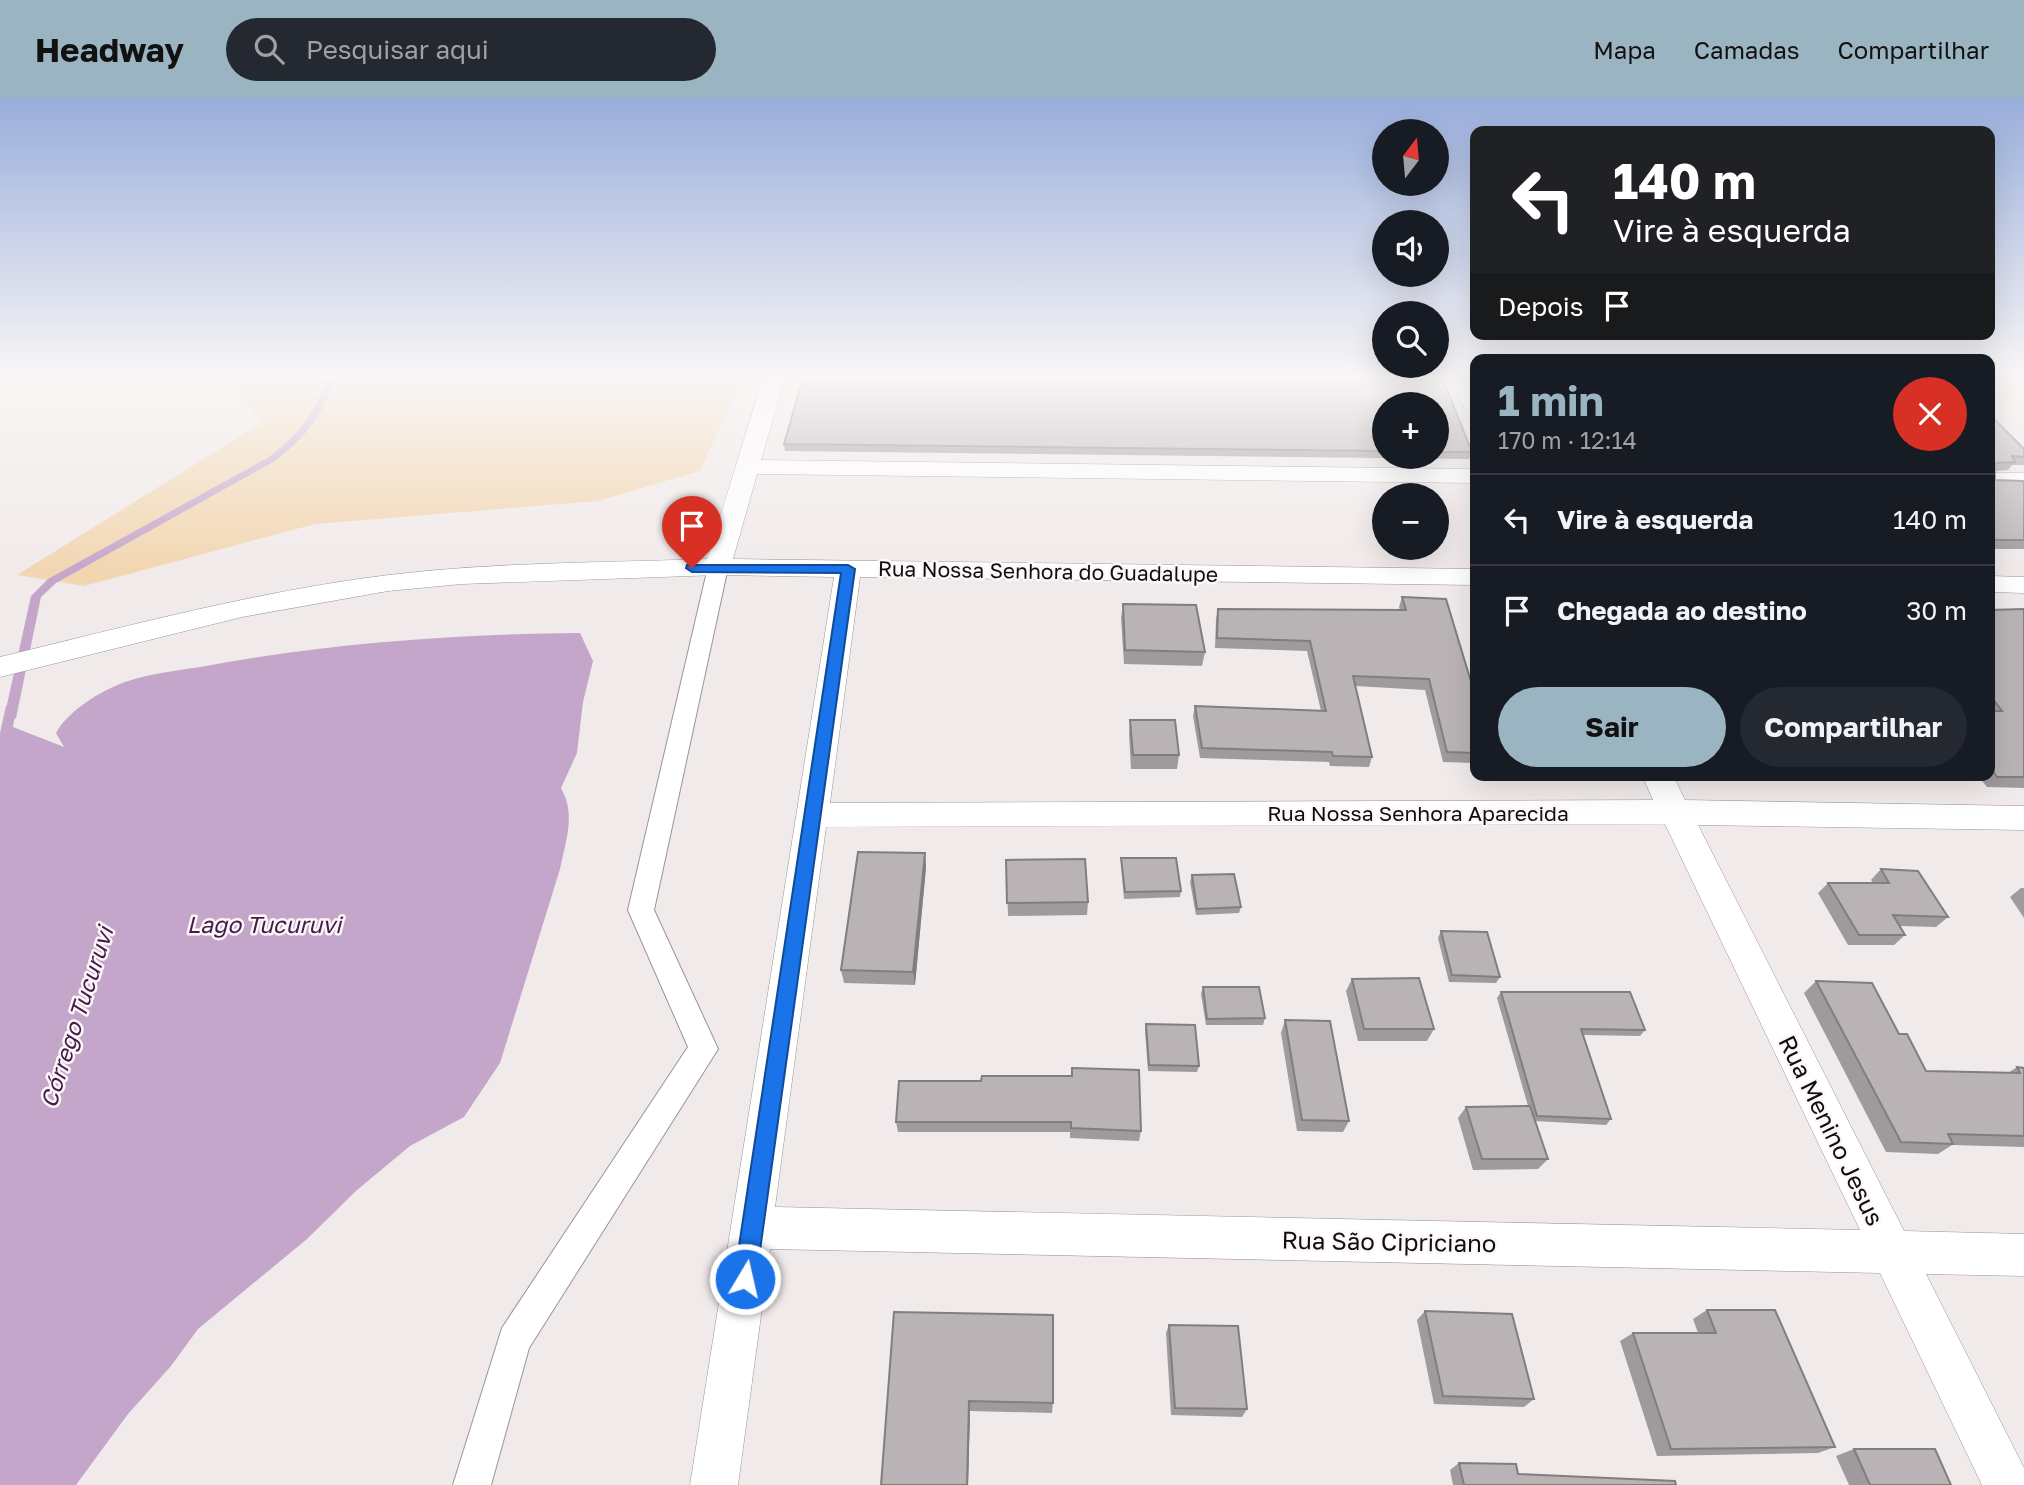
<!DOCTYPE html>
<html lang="pt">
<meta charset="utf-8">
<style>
body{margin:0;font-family:"Golos Text",sans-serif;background:#242831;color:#f1f3f6;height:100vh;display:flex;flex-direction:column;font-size:26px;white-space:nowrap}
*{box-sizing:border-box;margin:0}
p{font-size:23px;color:#9ea1a6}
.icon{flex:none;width:38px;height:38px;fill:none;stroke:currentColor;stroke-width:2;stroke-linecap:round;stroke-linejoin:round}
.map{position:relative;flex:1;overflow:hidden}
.details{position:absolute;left:1470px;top:256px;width:525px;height:427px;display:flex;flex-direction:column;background:#171b24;border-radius:14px;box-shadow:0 7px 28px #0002}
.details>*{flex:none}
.banner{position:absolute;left:1470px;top:28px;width:525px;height:214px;border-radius:14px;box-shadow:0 7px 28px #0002;background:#202124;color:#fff;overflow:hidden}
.needle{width:46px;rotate:16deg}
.controls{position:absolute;left:1372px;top:21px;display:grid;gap:14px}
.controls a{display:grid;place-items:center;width:77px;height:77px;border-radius:50%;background:#171b24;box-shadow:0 7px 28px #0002;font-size:35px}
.pin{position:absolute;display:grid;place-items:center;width:60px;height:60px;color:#fff;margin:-72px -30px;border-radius:50% 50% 50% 0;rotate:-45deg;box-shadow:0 0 7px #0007}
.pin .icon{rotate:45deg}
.me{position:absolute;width:77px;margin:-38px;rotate:9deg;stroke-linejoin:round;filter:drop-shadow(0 0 5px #0008)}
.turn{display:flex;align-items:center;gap:24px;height:147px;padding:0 28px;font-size:32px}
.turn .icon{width:91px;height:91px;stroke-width:2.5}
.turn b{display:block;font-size:49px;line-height:60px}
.then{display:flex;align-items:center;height:66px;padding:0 28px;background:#0003;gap:14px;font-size:26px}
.round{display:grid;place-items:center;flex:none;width:74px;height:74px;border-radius:37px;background:#242831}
.overview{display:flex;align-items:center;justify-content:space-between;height:119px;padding:0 28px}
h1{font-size:42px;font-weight:700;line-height:52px;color:#9bb4c2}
.button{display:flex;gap:14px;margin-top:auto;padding:14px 28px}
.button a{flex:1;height:80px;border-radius:42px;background:#9bb4c2;color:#111;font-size:28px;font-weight:700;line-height:80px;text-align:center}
.button a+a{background:#242831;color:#f1f3f6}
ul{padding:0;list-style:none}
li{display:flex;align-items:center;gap:21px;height:91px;padding:0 28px;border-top:2px solid #363941}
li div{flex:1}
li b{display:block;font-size:26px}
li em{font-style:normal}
header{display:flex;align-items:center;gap:42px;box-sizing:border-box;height:98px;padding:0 35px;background:#9bb4c2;color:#111}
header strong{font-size:33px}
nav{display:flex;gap:38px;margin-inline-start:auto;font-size:24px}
.search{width:490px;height:63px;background:#242831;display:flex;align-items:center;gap:18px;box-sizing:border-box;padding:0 24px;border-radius:38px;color:#9ea1a6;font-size:26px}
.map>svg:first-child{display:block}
.green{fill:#f2d6b1}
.water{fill:#c4a6cb}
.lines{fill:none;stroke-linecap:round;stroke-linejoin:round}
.stream{fill:#c4a6cb;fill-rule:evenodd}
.pedestrian-casing{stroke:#9a9494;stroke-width:2}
.minor-casing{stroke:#9a9494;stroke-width:1}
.pedestrian{fill:#fff;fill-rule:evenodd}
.minor{fill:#fff;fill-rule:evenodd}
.wall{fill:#9f9a9d;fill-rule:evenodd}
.shaded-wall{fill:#827d7f}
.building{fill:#b9b3b6;stroke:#827d7f;stroke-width:2}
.route{fill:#1a73e8;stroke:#114b97;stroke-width:2}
.labels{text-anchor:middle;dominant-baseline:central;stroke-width:5;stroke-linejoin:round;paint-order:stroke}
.street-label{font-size:21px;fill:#0f0d0d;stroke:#fef7f7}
.water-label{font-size:23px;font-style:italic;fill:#421c4b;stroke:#fef7f7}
.near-street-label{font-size:24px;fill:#0f0d0d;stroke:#fef7f7}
</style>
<header>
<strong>Headway</strong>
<div class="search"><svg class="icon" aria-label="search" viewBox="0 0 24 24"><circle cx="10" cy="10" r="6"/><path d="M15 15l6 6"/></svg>Pesquisar aqui</div>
<nav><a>Mapa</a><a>Camadas</a><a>Compartilhar</a></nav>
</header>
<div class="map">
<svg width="2024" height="1387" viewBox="0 0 2024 1387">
<rect width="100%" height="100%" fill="#f1eaea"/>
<path class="green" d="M238 277H744L700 373 598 403 315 426 84 488 17 477 263 324 232 290Z"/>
<path class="water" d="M580 535 593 563 583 604 577 655 561 690C576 717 566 741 560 771L500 965 464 1019 410 1048 357 1092 307 1141 198 1231 171 1268 128 1316 76 1387H0V635L6 608 17 605 13 629 64 649 56 635C66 616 93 598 113 589 140 576 176 573 206 568 329 545 455 536 580 535Z"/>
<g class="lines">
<path class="stream" d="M326 277H334C326 315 305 340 275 363L56 485 41 499 16 620 10 624 6 623 4 620 31 498 48 481 269 359C298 337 318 314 326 277Z"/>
<g class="pedestrian-casing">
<path id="pedestrian" d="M718 463 728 469 654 812 718 951 529 1250 491 1387H453L502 1230 688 949 628 812 708 469Z"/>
</g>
<g class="minor-casing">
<g id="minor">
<path d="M764 277H786L761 362 1475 371V385L757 376 733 461 1475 471V487L860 479 830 705 1653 702 1642 677H1673L1685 702 2024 708V732L1698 727 1904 1133 2024 1136V1178L1926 1176 2024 1370V1387H1982L1880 1175 770 1151 738 1387H690L834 479 718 477 462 486 388 493 242 519 0 579V559C129 528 258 493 389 477 494 464 602 465 707 461ZM1665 726 1860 1132 775 1109 826 729Z"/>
<path d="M1449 277H1470L1475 288V317L1464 310Z"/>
<rect x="1990" y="375" width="34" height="14"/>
<path d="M1990 478 2024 479V495L1990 494Z"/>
</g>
</g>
<use href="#pedestrian" class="pedestrian"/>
<use href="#minor" class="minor"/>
</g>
<g class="wall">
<path d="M804 277H1441L1472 354 1469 361 785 353 784 346ZM1384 306H1437V359H1384Z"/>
<path d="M1990 317 2024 351V367H2012L2008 372 1995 373V382L2024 385V451H1990Z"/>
<path d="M1402 499 1475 597V665L1443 664 1425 592 1355 588 1372 659 1369 669 1330 668 1329 664 1200 660 1193 618 1195 608 1321 613 1307 553 1215 550 1216 521 1218 511 1400 512 1399 509Z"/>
<path d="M1123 506 1205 554 1202 568 1124 566 1121 520Z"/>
<path d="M2024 511V690L1987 689 1979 679 1874 677H1990V512Z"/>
<path d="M1130 622 1179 657 1177 671H1131L1129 636Z"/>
<path d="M1688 677H1799L1794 683 1689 680Z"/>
<path d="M925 755 926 769 915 887 844 885 841 872Z"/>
<path d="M1121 760 1181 793 1180 799 1124 801 1121 767Z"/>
<path d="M1006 762 1088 804 1087 817 1008 818Z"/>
<path d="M1881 771 1948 819 1936 829 1900 828 1905 837 1894 847H1848L1818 795 1828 785H1873L1871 782Z"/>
<path d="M1192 777 1241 809 1239 815 1196 817 1190 784Z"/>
<path d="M2021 790H2024V820L2010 799Z"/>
<path d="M1441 833 1500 879 1496 885 1449 884 1438 840Z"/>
<path d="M1352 881 1434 931 1427 943H1358L1346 893Z"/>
<path d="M1816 883 1899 936 1926 973 2008 975 2017 969 2024 970V1049L1952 1047 1938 1056 1886 1054 1804 895Z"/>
<path d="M1203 889 1265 920 1263 927H1206L1201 896Z"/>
<path d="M1501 894 1645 932 1640 938 1583 937 1611 1021 1606 1027 1535 1023 1548 1061 1538 1071 1473 1072 1458 1020 1466 1009 1528 1008 1497 900Z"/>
<path d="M1285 922 1349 1023 1343 1034 1297 1033 1281 935Z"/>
<path d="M1146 926 1199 968 1197 974 1148 973 1145 932Z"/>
<path d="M1072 970 1141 1033 1139 1043 1070 1040V1034H898L896 1024 981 983 1071 978Z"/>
<path d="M1707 1212 1835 1349 1818 1355 1657 1358 1620 1243 1633 1235H1698L1693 1221Z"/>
<path d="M1425 1213 1534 1301 1524 1309 1434 1306 1417 1222Z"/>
<path d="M894 1214 1053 1305 1052 1315 970 1313 968 1387H881Z"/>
<path d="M1169 1227 1247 1311 1242 1319 1171 1317 1166 1235Z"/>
<path d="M1854 1351 1951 1387H1849L1836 1358Z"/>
<path d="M1459 1365 1518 1376 1676 1387H1453L1450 1372Z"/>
</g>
<g class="shaded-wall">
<path d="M925 755 926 769 915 887 913 874Z"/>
<path d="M969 1303 970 1313 968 1387H967Z"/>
</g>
<g class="building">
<path d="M804 277H1441L1472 354H1437V306H1384V353L784 346Z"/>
<path d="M1990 317 2024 351V359L2012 358 2015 364 1995 365V382L2023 383 2024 385V442H1990Z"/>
<path d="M1402 499 1446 501 1475 597V655L1447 654 1429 581 1353 578 1372 659 1333 658 1332 654 1202 650 1195 608 1326 613 1310 543 1217 540 1218 511 1406 512Z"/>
<path d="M1123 506 1196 507 1205 554 1125 552Z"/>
<path d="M2024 511V679H1997L1990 669V613H2002L1990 597V512Z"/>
<path d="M1130 622H1175L1179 657H1133Z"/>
<path d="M858 754 925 755 913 874 841 872Z"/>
<path d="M1121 760H1176L1181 793 1125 794Z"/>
<path d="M1085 761 1088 804 1007 805 1006 762Z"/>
<path d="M1881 771 1918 773 1948 819 1893 817 1905 837H1859L1828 785H1889Z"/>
<path d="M1234 776 1241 809 1197 811 1192 777Z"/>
<path d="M1441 833 1487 834 1500 879 1452 877Z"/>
<path d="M1419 880 1434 931H1364L1352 881Z"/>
<path d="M1816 883 1872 885 1899 936H1907L1926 973 2020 975 2017 969 2024 970V1038L1948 1036 1953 1046 1901 1044Z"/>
<path d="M1203 889H1259L1265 920 1207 921Z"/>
<path d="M1501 894H1630L1645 932 1581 931 1611 1021 1537 1018Z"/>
<path d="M1285 922 1330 923 1349 1023 1302 1022Z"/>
<path d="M1146 926 1195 927 1199 968 1149 967Z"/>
<path d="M1072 970 1139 972 1141 1033 1071 1030V1024H896L899 983H981L982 978H1072Z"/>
<path d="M1530 1008 1548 1061H1482L1466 1009Z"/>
<path d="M1707 1212H1775L1835 1349 1671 1351 1633 1235H1716Z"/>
<path d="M1425 1213 1512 1216 1534 1301 1443 1298Z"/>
<path d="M894 1214 1053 1217V1305L969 1303 967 1387H881Z"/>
<path d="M1169 1227 1238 1228 1247 1311 1175 1310Z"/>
<path d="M1854 1351H1935L1951 1387H1870Z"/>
<path d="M1459 1365 1516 1366 1518 1376 1675 1383 1676 1387H1464Z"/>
</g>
<linearGradient id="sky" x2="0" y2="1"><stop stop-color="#99aedc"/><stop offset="0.59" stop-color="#f9f6f6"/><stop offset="1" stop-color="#f9f6f6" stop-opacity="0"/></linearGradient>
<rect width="2024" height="472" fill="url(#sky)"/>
<path class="route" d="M687 467H848L855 471 756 1181 753 1189 745 1192 737 1189 734 1181 841 475 692 474 686 470Z"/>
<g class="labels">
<g class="street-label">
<text transform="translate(1048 473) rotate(1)">Rua Nossa Senhora do Guadalupe</text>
<text x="1418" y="715">Rua Nossa Senhora Aparecida</text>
</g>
<g class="water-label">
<text x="264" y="826">Lago Tucuruvi</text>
<text transform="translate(76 919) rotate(-72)">Córrego Tucuruvi</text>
</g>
<g class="near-street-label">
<text transform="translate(1832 1032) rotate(64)">Rua Menino Jesus</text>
<text transform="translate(1389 1143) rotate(1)">Rua São Cipriciano</text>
</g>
</g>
</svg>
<div class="controls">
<a><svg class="needle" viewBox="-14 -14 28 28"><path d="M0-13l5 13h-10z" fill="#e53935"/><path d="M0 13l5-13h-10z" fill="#9ea1a6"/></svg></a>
<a><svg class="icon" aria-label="sound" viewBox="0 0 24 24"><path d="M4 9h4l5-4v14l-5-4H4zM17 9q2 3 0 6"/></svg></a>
<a><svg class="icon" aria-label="search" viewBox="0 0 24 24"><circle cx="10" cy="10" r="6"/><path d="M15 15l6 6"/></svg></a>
<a>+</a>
<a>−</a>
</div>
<div class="pin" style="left:692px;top:470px;background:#d93025"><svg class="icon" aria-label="arrive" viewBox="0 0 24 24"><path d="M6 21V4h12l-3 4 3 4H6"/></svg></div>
<svg class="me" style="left:745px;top:1181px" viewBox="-20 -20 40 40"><circle r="17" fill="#1a73e8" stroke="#fff" stroke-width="3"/><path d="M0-11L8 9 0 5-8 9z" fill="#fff"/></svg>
<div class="banner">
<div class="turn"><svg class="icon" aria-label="left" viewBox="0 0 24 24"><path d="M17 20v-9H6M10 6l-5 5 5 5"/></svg><div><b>140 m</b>Vire à esquerda</div></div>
<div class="then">Depois<svg class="icon" aria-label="arrive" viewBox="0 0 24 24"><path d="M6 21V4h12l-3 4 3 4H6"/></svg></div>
</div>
<section class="details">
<div class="overview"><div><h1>1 min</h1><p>170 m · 12:14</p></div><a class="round" style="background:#d93025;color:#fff"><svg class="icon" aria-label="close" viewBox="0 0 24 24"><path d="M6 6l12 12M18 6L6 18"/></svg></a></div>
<ul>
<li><svg class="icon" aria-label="left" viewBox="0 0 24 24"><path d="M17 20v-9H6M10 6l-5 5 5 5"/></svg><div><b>Vire à esquerda</b></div><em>140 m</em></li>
<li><svg class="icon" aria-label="arrive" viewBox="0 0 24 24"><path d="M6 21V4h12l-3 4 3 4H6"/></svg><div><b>Chegada ao destino</b></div><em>30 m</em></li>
</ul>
<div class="button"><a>Sair</a><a>Compartilhar</a></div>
</section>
</div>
